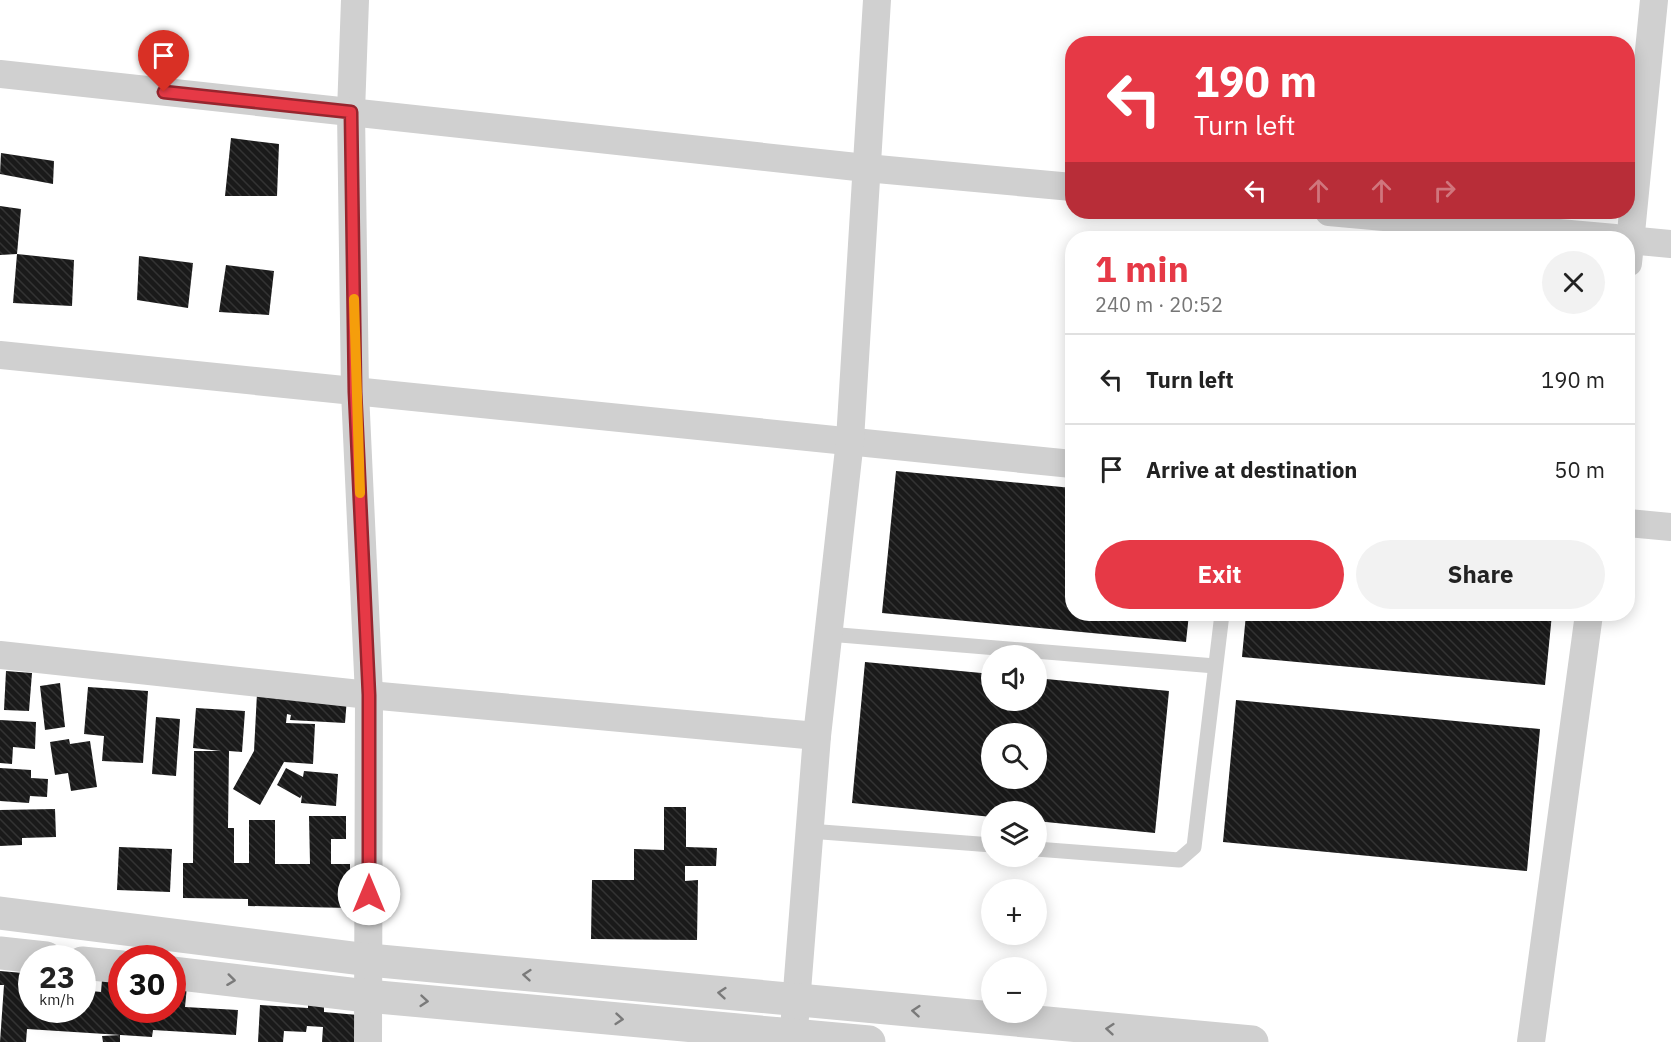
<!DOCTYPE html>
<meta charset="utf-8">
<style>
body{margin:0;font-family:"IBM Plex Sans",sans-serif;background:#f2f2f2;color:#222;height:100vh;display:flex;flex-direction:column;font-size:22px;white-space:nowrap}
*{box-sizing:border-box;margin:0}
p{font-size:20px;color:#767676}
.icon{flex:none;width:33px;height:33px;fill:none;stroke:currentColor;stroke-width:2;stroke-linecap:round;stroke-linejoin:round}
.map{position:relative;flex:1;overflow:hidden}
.sheet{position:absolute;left:1065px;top:231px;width:570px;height:390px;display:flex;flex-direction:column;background:#fff;border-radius:24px;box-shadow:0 3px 15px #0003}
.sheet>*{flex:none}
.hud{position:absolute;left:1065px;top:36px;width:570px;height:183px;border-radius:24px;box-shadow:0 3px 15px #0003;background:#e63946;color:#fff;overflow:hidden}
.buttons{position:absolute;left:981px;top:645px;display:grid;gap:12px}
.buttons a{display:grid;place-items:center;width:66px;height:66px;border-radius:50%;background:#fff;box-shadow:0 3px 15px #0003;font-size:30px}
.speed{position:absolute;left:18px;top:945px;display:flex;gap:12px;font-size:30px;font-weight:700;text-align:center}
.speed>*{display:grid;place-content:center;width:78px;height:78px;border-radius:50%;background:#fff;box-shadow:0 3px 15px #0003;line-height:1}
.speed small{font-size:15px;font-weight:400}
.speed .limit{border:9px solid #d22;background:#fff;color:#111}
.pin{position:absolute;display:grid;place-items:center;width:51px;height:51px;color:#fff;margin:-62px -26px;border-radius:50% 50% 50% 0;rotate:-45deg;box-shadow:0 0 6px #0007}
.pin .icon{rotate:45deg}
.me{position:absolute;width:66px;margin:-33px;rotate:0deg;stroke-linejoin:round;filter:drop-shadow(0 0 4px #0008)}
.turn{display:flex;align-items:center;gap:21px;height:126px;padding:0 30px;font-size:27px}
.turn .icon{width:78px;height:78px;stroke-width:2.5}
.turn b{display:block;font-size:42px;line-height:51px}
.lanes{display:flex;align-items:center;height:57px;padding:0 30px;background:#0003;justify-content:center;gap:30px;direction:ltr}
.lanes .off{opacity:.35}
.round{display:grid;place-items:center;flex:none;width:63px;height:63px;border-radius:32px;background:#f2f2f2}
.summary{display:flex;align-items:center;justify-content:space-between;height:102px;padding:0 30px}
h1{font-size:36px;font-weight:700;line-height:45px;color:#e63946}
.cta{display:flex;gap:12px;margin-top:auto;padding:12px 30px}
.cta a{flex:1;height:69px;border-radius:36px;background:#e63946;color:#fff;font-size:24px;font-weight:700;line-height:69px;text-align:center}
.cta a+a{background:#f2f2f2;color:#222}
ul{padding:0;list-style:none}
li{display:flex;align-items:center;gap:18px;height:90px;padding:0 30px;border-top:2px solid #e0e0e0}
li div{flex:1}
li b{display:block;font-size:22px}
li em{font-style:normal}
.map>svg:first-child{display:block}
.building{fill:url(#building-back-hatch);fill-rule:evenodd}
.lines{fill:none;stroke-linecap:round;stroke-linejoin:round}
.service{stroke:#d0d0d0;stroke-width:15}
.minor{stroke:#d0d0d0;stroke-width:28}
.tertiary{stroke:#d0d0d0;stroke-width:33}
.oneway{stroke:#7a7a7a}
.route-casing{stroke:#96252e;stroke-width:15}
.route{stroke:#e63946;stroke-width:10}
.slow{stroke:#f59e0b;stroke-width:10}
</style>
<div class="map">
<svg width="1671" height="1042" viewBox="0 0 1671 1042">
<defs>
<pattern id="building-back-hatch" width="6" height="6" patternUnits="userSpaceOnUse" patternTransform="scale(1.5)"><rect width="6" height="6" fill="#1a1a1a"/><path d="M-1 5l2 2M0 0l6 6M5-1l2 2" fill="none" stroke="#333"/></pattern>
</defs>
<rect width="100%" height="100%" fill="#fff"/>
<g class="building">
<path d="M231 138 279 144 277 196H225Z"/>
<path d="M1 153 54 161 53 184 0 174Z"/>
<path d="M0 206 21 209 17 254 0 255Z"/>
<path d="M17 254 74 260 72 306 13 303Z"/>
<path d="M139 256 193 263 188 308 137 300Z"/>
<path d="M226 265 274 271 269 315 219 312Z"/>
<path d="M896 471 1072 488V614H1189L1186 642 882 613Z"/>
<path d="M1246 614H1552L1545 685 1242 657Z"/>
<path d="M865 662 992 674V700H1036V678L1169 691 1155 833 1036 821V812H992V817L852 803ZM992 734H1036V778H992Z"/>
<path d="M6 671 32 673 29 711 4 710Z"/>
<path d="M60 683 65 727 45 730 40 686Z"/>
<path d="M88 687 148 691 143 763 102 761 104 736 84 734Z"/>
<path d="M257 693 347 698 345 723 290 720 291 715 287 714 286 723 315 724 313 764 284 762 260 805 233 789 254 751Z"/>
<path d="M1236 700 1540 729 1527 871 1223 842Z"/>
<path d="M196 708 245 711 242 752 229 751 228 828H234V863H249V820H275V864H310L309 816H346V839H331V864H350V908L248 906V899L183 898V863H193L194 751H221L193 748Z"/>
<path d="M156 717 180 719 176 776 152 774Z"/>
<path d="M0 720 36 722 35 749 13 747 12 764 0 763Z"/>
<path d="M69 739 70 744 90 741 97 787 71 791 68 773 55 775 50 742Z"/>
<path d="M0 768 31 770V778L48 779 47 797 30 796 29 803 0 801Z"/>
<path d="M286 768 303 777 304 771 338 774 336 806 301 803 302 795 300 798 277 785Z"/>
<path d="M664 807H686V847L717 848 716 866H685V881L698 880 697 940 591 939 592 880H634V849L664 850Z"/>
<path d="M55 809 56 837 22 838V845L0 846V810Z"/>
<path d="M119 847 172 849 170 892 117 890Z"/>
<path d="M0 971 23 973 22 987H32V1010H82V990L101 992 102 980 122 981V1010H172V985L187 986 185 1007 238 1010 236 1035 153 1030 152 1037 27 1029 26 1042H0L4 985H0Z"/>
<path d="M308 1003 324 1004V1012L358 1015 356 1042H322L323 1027 307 1026 306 1032 284 1031 283 1042H258L260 1005 308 1008Z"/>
<path d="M120 1035V1042H103L102 1036Z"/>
</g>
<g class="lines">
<g class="service">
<path d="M828 634 1215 666"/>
<path d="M809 831 992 845"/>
<path d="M1036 849 1179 860 1194 847 1222 614"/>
</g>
<g class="minor">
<path d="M355 0 351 112 355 392 369 695 368 1042"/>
<path d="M0 74 866 168 1072 187"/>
<path d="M1329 212 1615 238"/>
<path d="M1628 240 1671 244"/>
<path d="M1628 263 1654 0"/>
<path d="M0 355 1072 464"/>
<path d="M1628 523 1671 527"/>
<path d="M0 655 369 695 817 736"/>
<path d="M793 1042 817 736 850 440 877 0"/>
<path d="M1531 1042 1589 614"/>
</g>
<g class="tertiary">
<path d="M0 913 369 960 1252 1042"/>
<path d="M0 953 46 958"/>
<path d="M82 963 122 967"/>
<path d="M172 973 367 996 869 1042"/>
</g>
</g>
<defs><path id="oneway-chevron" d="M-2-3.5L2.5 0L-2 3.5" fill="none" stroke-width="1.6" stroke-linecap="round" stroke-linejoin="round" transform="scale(1.5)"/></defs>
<g class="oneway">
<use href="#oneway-chevron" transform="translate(527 975) rotate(-175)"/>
<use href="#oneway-chevron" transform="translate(231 980) rotate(7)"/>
<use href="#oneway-chevron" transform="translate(722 993) rotate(-175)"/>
<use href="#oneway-chevron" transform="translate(424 1001) rotate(5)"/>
<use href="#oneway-chevron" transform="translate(916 1011) rotate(-175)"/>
<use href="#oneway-chevron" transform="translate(619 1019) rotate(5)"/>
<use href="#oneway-chevron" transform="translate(1110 1029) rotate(-175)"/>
</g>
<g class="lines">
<g class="route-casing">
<path id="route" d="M164 92 351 112 355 392 369 695V894"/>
</g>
<use href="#route" class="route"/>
<path class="slow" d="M354 299 360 493"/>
</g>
</svg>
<div class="buttons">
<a><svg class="icon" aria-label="sound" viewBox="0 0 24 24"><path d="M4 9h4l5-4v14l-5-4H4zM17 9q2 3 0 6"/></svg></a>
<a><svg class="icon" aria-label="search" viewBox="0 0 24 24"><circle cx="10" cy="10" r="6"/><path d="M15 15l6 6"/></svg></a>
<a><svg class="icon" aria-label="layers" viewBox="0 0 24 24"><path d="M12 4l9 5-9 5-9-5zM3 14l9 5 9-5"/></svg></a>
<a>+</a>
<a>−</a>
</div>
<div class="speed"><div>23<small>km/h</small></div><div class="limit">30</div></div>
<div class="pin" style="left:164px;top:92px;background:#d93025"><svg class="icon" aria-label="arrive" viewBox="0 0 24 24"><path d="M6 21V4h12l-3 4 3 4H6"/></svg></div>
<svg class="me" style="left:369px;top:894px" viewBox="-20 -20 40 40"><circle r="19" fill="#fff"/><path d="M0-13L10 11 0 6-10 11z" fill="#e63946"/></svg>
<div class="hud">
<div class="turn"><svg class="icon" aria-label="left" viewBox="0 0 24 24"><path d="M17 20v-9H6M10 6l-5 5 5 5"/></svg><div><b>190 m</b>Turn left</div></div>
<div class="lanes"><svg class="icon" aria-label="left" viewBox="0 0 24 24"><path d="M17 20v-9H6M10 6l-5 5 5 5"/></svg><svg class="icon off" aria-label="ahead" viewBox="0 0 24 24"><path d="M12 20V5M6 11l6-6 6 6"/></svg><svg class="icon off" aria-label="ahead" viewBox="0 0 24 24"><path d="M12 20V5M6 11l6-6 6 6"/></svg><svg class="icon off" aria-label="right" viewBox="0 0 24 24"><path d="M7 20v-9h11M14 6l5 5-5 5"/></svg></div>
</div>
<section class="sheet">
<div class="summary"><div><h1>1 min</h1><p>240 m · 20:52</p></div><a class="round"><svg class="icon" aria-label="close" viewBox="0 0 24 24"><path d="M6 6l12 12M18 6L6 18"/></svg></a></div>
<ul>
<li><svg class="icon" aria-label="left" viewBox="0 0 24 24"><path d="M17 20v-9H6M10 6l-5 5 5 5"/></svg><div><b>Turn left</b></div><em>190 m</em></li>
<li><svg class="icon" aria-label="arrive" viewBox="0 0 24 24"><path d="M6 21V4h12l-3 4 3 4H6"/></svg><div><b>Arrive at destination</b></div><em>50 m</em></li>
</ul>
<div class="cta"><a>Exit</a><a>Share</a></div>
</section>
</div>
